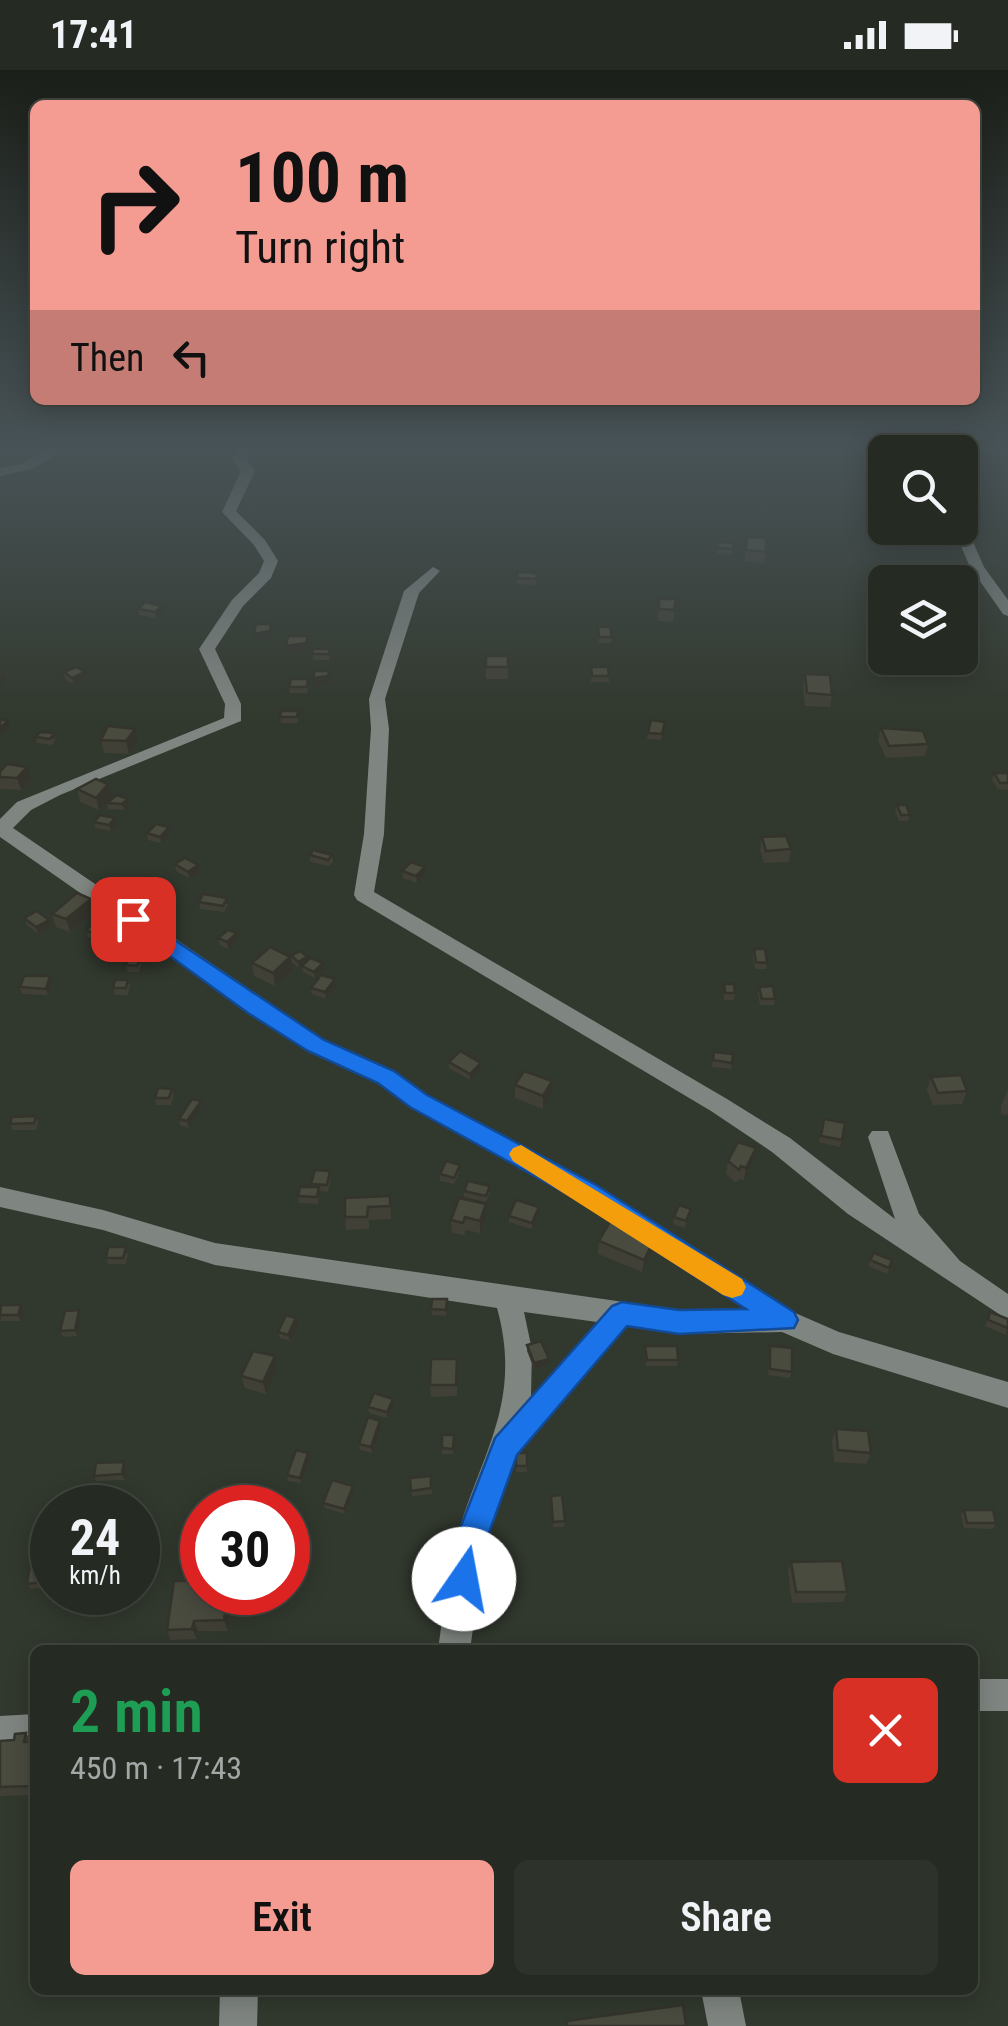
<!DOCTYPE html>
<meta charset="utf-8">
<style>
body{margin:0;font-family:"Roboto Condensed",sans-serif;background:#2d322a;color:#f1f3f6;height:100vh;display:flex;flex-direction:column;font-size:38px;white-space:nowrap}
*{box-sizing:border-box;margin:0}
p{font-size:32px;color:#a3a7a5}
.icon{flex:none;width:55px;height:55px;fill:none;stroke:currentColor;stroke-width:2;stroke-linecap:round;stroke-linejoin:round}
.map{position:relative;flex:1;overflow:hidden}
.sheet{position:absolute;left:30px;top:1575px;width:948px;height:350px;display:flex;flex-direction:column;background:#252a22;border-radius:15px;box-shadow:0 5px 25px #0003,0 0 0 2px #424640}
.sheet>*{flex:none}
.guide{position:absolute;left:30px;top:30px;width:950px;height:305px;border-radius:15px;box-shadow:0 5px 25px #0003,0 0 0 2px #424640;background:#f59c92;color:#111;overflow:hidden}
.controls{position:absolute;left:868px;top:365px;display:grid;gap:20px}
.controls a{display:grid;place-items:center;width:110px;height:110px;border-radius:15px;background:#252a22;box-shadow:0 5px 25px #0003,0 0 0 2px #424640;font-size:50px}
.speed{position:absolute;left:30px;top:1415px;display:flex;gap:20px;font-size:50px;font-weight:700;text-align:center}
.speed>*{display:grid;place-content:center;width:130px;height:130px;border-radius:50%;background:#252a22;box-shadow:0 5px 25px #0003,0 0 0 2px #424640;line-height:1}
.speed small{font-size:25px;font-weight:400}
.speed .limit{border:15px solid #d22;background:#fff;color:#111}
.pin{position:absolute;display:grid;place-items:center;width:85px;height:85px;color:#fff;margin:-42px;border-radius:20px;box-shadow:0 5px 15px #0006}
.me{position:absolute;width:110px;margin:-55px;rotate:12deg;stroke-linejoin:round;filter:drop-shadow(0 0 8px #0008)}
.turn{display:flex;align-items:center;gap:35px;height:210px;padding:0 40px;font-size:45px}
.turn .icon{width:130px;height:130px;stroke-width:2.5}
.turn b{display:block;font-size:70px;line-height:85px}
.then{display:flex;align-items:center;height:95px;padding:0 40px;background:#0003;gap:20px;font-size:38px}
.round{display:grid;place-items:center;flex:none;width:105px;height:105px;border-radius:15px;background:#2d322a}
.headline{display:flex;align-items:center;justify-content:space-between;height:170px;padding:0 40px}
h1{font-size:60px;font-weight:600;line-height:75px;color:#1e9e55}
.primary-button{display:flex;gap:20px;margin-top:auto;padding:20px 40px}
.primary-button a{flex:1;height:115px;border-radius:15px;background:#f59c92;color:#111;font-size:40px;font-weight:600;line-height:115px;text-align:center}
.primary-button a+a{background:#2d322a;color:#f1f3f6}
.status{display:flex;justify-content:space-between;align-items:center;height:70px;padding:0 50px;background:#252a22;direction:ltr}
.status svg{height:28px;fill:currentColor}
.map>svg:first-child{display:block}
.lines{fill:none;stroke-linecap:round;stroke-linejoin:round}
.minor{fill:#7f8581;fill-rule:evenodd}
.wall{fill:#404036}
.shaded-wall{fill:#34342c}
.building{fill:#4a4b3f;stroke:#34342c;stroke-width:2.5}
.route{fill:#1a73e8;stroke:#114b97;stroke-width:2.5}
.slow{fill:#f59e0b}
</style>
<div class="status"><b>17:41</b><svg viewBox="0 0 49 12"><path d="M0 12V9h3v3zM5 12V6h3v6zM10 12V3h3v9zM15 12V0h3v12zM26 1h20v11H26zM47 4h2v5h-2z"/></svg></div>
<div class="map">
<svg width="1008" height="1956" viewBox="0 0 1008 1956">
<rect width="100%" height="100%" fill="#31382d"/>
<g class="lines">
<g class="minor">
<path d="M50 379H67L32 399 0 406V398L23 393Z"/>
<path d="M237 379H250L246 388 255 401 236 441 265 470 278 491 271 508 243 536 215 579 241 634V651L60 725 31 740 13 758 324 970 394 1001 427 1025 596 1115 793 1242 839 1262 1008 1312V1338L833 1284 782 1262 679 1264 627 1256 517 1386 485 1474 470 1580H438C443 1545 446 1508 455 1474 478 1387 524 1335 497 1238L215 1195 103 1160 0 1137V1117L103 1140 215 1173 679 1240 746 1239 578 1129 411 1037 378 1013 308 982 0 767V749L17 732 224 648 225 634 199 579 232 530 259 503 264 491 254 475 222 442 241 401 232 388ZM524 1242 597 1252 531 1327 532 1280Z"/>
<rect x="933" y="379" width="12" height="3"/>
<path d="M960 454 967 458 984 497 1008 530V546L1003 544 970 497 953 458H960Z"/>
<path d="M433 497 440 501 419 523 385 629 389 659 384 764 374 822 727 1029 790 1068 895 1149 868 1067 872 1061H888L919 1144 960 1191 1008 1224V1250L848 1144 772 1082 711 1041 357 830 354 825 364 764 371 659 369 629 404 521Z"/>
<rect x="972" y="1609" width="36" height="32"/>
<path d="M35 1644V1678L0 1680V1646Z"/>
<path d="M220 1920H258L257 1956H219Z"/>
<path d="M701 1920H739L746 1956H708Z"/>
</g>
</g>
<g class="wall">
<path d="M747 467 766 482 764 493 744 492Z"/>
<path d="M718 472 733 473 732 485 717 484Z"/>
<path d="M537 503 536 515 517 514V508Z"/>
<path d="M659 529H676L673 552 658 551Z"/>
<path d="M162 536 163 542 156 548 139 545 138 539Z"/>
<path d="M598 557 612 567 611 573H599Z"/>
<path d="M330 579V590H313L312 584Z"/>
<rect x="486" y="586" width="22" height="23"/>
<path d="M591 597 609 606V612H591Z"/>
<path d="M64 602H85L86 608 74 614 65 609Z"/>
<path d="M805 604 832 625 830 637 805 636 803 616Z"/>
<path d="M309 615 307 623H290L289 617Z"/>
<path d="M280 647H298V653H281Z"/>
<path d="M664 658 661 670 647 669 648 663Z"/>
<path d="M881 658 928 674 925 686 886 688 878 670Z"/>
<path d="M36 667 56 669 52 675 37 673Z"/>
<path d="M101 670 138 671 129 684 104 683Z"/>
<path d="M0 702 31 710 21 720 0 719Z"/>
<path d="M994 703H1008V720L998 719 992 710Z"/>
<path d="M77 719 111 727 99 740 80 732Z"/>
<path d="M128 729 130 735 124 740 108 739 107 733Z"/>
<path d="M897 735 910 745 908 751H899L895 741Z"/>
<path d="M94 752 117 754 111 761 96 758Z"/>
<path d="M169 757 170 763 161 773 148 770 147 763Z"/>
<path d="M762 767 791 779 789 792 764 793 760 780Z"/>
<path d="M310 785H332L333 792 329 796 310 792Z"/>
<path d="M175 794 199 802 189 808 176 801Z"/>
<path d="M402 801 425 803 417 813 403 808Z"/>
<path d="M91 829 94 842 70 862 56 857 52 844Z"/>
<path d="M199 832 228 834 224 842 200 839Z"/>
<path d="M24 848 49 850 51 856 38 864 27 855Z"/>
<path d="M86 860 112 862 100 872 88 867Z"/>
<path d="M218 868 238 870 228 879 220 875Z"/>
<path d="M754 879 767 893 766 899H755L753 886Z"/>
<path d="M291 885 307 887V890L323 893 324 900 315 908 303 902 302 897 299 898 292 892Z"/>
<path d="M290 887 292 900 275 916 254 906 252 893Z"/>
<path d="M141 894 139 902H128L126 895Z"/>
<path d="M50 906 52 912 48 925 22 924 20 917Z"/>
<path d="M128 910 130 916 128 925H115L113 918Z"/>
<path d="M724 914 735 923 734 930H724Z"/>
<path d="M336 916 326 929 312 924 311 918Z"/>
<path d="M759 917 775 929 774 935H760L758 923Z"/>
<path d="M714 982 733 984 731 999 712 997Z"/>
<path d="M449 992 481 1000 470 1010 449 998Z"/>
<path d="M931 1007 967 1021 962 1034 933 1035 927 1020Z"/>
<path d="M552 1011V1024L543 1039 515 1028V1015Z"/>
<path d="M172 1019 174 1025 171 1035H156L155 1028Z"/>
<path d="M1008 1019V1045L1001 1044V1036Z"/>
<path d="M201 1031 202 1037 189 1058 180 1055 179 1049Z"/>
<path d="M36 1046 38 1053 36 1060H13L10 1054Z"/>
<path d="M824 1049 842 1070 840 1077 819 1072Z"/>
<path d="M756 1078 753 1091 744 1110 739 1109 736 1113 726 1104 728 1091Z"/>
<path d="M460 1101 454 1114 440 1111V1104Z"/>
<path d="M331 1108 328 1122 319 1121 318 1134 299 1133 298 1126 312 1117 311 1114Z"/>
<path d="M464 1121 490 1122 486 1132 464 1127Z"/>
<path d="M390 1126 391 1149 369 1150V1159L346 1160 345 1147Z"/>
<path d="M486 1134V1147L480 1163 466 1160 464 1165 452 1163 451 1150Z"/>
<path d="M539 1137V1143L532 1159 509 1152V1146Z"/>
<path d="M691 1139 685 1158 673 1154 674 1147Z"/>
<path d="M655 1168 653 1181 642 1202 598 1184 599 1171Z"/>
<path d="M128 1183 126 1194H108L106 1188Z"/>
<path d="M874 1183 890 1197 887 1204 868 1196Z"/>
<path d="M21 1235 24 1241 21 1251H1L0 1238Z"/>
<path d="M447 1236 446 1246 432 1245 431 1239Z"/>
<path d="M990 1242 1008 1249 1006 1265 985 1256Z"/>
<path d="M81 1246 77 1266 63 1267 60 1261Z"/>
<path d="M298 1254 290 1271 280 1268 278 1262Z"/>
<path d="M527 1275 548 1295 534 1299 527 1281Z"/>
<path d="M645 1276 678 1290 677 1296H646Z"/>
<path d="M770 1276 792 1302 790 1308 768 1305Z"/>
<path d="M457 1289V1326L431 1327 430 1315Z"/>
<path d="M277 1298 266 1324 245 1318 241 1306Z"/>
<path d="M393 1329V1335L387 1348 369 1343 368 1337Z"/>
<path d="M381 1357 372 1383 360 1380 359 1374Z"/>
<path d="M836 1359 871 1383 866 1394 834 1392 832 1370Z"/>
<path d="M454 1365 453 1384H442V1378Z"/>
<path d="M308 1383 310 1389 301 1413 288 1411 287 1405Z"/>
<rect x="516" y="1383" width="11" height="19"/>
<path d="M124 1392 126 1398 125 1410 96 1411 94 1406Z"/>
<path d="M431 1406 432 1424 412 1426 410 1408Z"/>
<path d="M353 1416 354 1422 345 1444 325 1438 323 1433Z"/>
<path d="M551 1426 565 1451 564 1457H553Z"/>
<path d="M964 1440 996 1453 993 1459 964 1458 961 1445Z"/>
<path d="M791 1492 847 1522 843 1532 792 1533 788 1502Z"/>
<path d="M49 1497 47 1517 31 1519 27 1514Z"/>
<path d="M202 1522H233L228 1561H198L197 1569 171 1570 167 1560Z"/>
<path d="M26 1663 32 1672H35V1725L0 1726V1671L14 1670Z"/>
</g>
<g class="shaded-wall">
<path d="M162 536 163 542 156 548 155 542Z"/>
<path d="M271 554 270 567 255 570 254 564Z"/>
<path d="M308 566 307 580 287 582 286 576Z"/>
<path d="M329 601V612L314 615 313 608Z"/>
<path d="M85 602 86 608 74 614 72 608Z"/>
<path d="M5 603 6 609 0 614V606Z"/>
<path d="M8 651 10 657 2 665 0 658Z"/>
<path d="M135 659 138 671 129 684 126 671Z"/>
<path d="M27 697 31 710 21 720 17 708Z"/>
<path d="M108 714 111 727 99 740 96 728Z"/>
<path d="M128 729 130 735 124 740 122 734Z"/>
<path d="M115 748 117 754 111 761 109 755Z"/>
<path d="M169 757 170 763 161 773 160 767Z"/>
<path d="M198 795 199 802 189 808 188 802Z"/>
<path d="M425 797V803L417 813 416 806Z"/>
<path d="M91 829 94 842 70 862 66 849Z"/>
<path d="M49 850 51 856 38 864 36 857Z"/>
<path d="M110 856 112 862 100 872 98 866Z"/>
<path d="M237 863 238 870 228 879 227 872Z"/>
<path d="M290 887 292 900 275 916 273 903Z"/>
<path d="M307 887 308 894 299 898 298 892Z"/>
<path d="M323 893 324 900 315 908 314 902Z"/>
<path d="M50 906 52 912 48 925 46 919Z"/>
<path d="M335 909 336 916 326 929 325 922Z"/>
<path d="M481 993V1000L470 1010V1004Z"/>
<path d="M552 1011V1024L543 1039V1026Z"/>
<path d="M201 1031 202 1037 189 1058 187 1051Z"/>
<path d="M756 1078 753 1091 744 1110 746 1098Z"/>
<path d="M486 1134V1147L480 1163V1151Z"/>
<path d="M539 1137V1143L532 1159V1153Z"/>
<path d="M655 1168 653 1181 642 1202 644 1190Z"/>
<path d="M21 1235 24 1241 21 1251 18 1245Z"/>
<path d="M79 1240 81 1246 77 1266 75 1260Z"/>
<path d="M296 1248 298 1254 290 1271 288 1265Z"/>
<path d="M275 1286 277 1298 266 1324 263 1312Z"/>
<path d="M549 1289 548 1295 534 1299V1293Z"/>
<path d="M393 1329V1335L387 1348V1342Z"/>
<path d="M380 1351 381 1357 372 1383 371 1377Z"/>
<path d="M308 1383 310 1389 301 1413 300 1408Z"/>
<path d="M124 1392 126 1398 125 1410 122 1404Z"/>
<path d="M353 1416 354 1422 345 1444 344 1439Z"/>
<path d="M46 1492 49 1497 47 1517 43 1512Z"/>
<path d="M228 1522H233L228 1561 224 1550Z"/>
<path d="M194 1551 198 1561 197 1569 192 1559Z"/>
</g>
<g class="building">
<path d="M747 467 766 468V482L746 480Z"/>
<path d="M718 472 733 473V479L718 478Z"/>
<path d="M518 502 537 503 536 509 517 508Z"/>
<path d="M659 529H676L674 540 659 539Z"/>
<path d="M145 532 162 536 155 542 138 539Z"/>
<path d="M256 554H271L270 561 254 564Z"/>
<path d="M598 557H610L612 567H599Z"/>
<path d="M288 566H308L306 573 286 576Z"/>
<path d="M313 579H330L329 584H312Z"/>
<rect x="486" y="586" width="22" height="11"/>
<path d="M76 597 85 602 72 608 64 602Z"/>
<path d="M591 597H608L609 606H592Z"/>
<path d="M315 601H329L328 606 313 608Z"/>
<path d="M805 604 830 605 832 625 807 623Z"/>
<path d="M291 609H308L307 617H289Z"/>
<path d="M281 641H298L297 647H280Z"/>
<path d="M0 649 8 651 0 658Z"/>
<path d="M651 650 665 652 662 664 648 663Z"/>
<path d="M108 656 135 659 126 671 101 670Z"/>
<path d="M881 658 923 661 928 674 889 676Z"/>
<path d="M40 662 54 663 50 669 36 667Z"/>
<path d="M7 694 27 697 17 708 0 707V702Z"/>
<path d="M994 703H1008V713H1000Z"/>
<path d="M96 709 108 714 96 728 77 719Z"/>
<path d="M117 725 128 729 122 734 107 733Z"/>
<path d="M897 735H906L910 745H901Z"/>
<path d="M100 745 115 748 109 755 94 752Z"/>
<path d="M156 754 169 757 160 767 147 763Z"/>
<path d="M786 766 791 779 766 781 762 767Z"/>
<path d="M313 780 332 785 328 790 310 785Z"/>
<path d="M185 788 198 795 188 802 175 794Z"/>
<path d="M411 792 425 797 416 806 402 801Z"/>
<path d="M77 823 91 829 66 849 52 844Z"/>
<path d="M203 824 227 828 223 836 199 832Z"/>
<path d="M37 841 49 850 36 857 24 848Z"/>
<path d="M98 850 110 856 98 866 86 860Z"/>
<path d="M228 860 237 863 227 872 218 868Z"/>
<path d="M270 877 290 887 273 903 252 893Z"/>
<path d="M754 879H765L767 893 756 892Z"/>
<path d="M301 881 307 887 298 892 291 885Z"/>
<path d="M128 888H140L137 896 126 895Z"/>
<path d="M310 888 323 893 314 902 302 896Z"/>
<path d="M321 905 335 909 325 922 311 918Z"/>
<path d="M24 906H50L46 919 20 917Z"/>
<path d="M115 910H128L126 918H113Z"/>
<path d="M724 914H734L735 923H725Z"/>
<path d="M773 916 775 929H762L759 917Z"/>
<path d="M460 981 481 993 470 1004 449 992Z"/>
<path d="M714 982 733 984 732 993 713 990Z"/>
<path d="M524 1001 552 1011 543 1026 515 1015Z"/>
<path d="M961 1005 967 1021 938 1023 931 1007Z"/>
<path d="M158 1018 172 1019 169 1028H155Z"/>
<path d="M192 1029 201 1031 187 1051 179 1049Z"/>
<path d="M36 1046 34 1053 10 1054 12 1047Z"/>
<path d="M824 1049 845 1053 842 1070 821 1066Z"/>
<path d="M738 1072 756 1078 746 1098 741 1096 739 1100 728 1091Z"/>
<path d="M446 1091 460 1095 454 1108 440 1104Z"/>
<path d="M315 1100 330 1101 327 1115 311 1114Z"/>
<path d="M468 1111 490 1116 486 1126 464 1121Z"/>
<path d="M300 1117H319L317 1127 298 1126Z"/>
<path d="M390 1126V1136L368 1137 367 1147H345V1128Z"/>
<path d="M459 1128 486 1134 480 1151 465 1147 463 1153 451 1150Z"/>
<path d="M516 1130 539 1137 532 1153 509 1146Z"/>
<path d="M679 1135 691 1139 686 1151 674 1147Z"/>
<path d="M611 1150 655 1168 644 1190 599 1171Z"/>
<path d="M108 1177H126L123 1188H106Z"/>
<path d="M874 1183 892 1190 889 1198 870 1190Z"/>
<path d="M432 1229H447L446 1240 431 1239Z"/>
<path d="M1 1235H21L18 1245H0Z"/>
<path d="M79 1240 75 1260 60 1261 65 1241Z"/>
<path d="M990 1242 1008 1249V1258L988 1250Z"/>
<path d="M286 1245 296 1248 288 1265 278 1262Z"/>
<path d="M541 1271 549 1289 534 1293 527 1275Z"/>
<path d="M645 1276H677L678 1290H647Z"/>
<path d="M770 1276 792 1278V1302L770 1299Z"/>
<path d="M253 1281 275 1286 263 1312 241 1306Z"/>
<path d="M431 1289H457L456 1315H430Z"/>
<path d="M374 1323 393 1329 387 1342 368 1337Z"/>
<path d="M368 1347 380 1351 371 1377 359 1374Z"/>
<path d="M836 1359 868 1361 871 1383 838 1380Z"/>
<path d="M442 1365H454L453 1379 442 1378Z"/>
<path d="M296 1380 308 1383 300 1408 287 1405Z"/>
<rect x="516" y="1383" width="11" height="13"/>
<path d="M124 1392 122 1404 94 1406 96 1393Z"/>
<path d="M431 1406V1418L411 1421 410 1408Z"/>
<path d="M332 1410 353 1416 344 1439 323 1433Z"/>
<path d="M562 1425 565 1451 553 1452 551 1426Z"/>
<path d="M964 1440H993L996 1453H967Z"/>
<path d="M842 1491 847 1522H796L791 1492Z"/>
<path d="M46 1492 43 1512 27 1514 30 1494Z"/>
<path d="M174 1511H202V1522H228L224 1550 194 1551 192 1559 167 1560Z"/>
<path d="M26 1663 24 1672H35V1716L0 1717V1671L14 1670 15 1664Z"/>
<path d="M683 1935 686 1956H567V1951Z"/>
</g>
<linearGradient id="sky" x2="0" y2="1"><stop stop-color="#1b1f19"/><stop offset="0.58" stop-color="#485357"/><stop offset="1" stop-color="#485357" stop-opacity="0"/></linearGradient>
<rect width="1008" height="653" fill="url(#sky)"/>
<path class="route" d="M133 842 324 970 394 1001 427 1025 596 1115 794 1242 798 1250 794 1258 679 1264 627 1256 517 1385 485 1474 476 1520 464 1525 453 1520 449 1509 454 1474 495 1368 612 1236 622 1232 679 1240 746 1239 578 1130 410 1037 378 1013 308 981 248 943 126 854 123 849Z"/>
<path class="slow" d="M521 1075 742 1209 746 1217 742 1225 732 1228 723 1225 513 1091 509 1084 513 1078Z"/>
</svg>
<div class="controls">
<a><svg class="icon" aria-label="search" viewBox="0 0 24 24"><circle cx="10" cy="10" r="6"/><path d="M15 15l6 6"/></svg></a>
<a><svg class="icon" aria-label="layers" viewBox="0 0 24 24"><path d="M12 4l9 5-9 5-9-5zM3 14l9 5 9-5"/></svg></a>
</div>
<div class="speed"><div>24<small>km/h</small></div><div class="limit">30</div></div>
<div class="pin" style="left:133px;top:849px;background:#d93025"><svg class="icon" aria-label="arrive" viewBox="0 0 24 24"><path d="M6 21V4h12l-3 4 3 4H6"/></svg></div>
<svg class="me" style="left:464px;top:1509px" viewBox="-20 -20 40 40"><circle r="19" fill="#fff"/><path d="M0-13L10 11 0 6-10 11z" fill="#1a73e8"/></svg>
<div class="guide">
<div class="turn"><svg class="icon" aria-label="right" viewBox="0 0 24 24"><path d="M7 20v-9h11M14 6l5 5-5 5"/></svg><div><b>100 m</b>Turn right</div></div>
<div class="then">Then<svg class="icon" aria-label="left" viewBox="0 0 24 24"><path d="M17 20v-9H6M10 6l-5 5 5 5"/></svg></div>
</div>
<section class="sheet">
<div class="headline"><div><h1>2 min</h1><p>450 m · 17:43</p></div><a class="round" style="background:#d93025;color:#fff"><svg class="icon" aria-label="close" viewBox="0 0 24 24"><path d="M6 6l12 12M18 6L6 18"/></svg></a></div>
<div class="primary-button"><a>Exit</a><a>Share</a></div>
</section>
</div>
